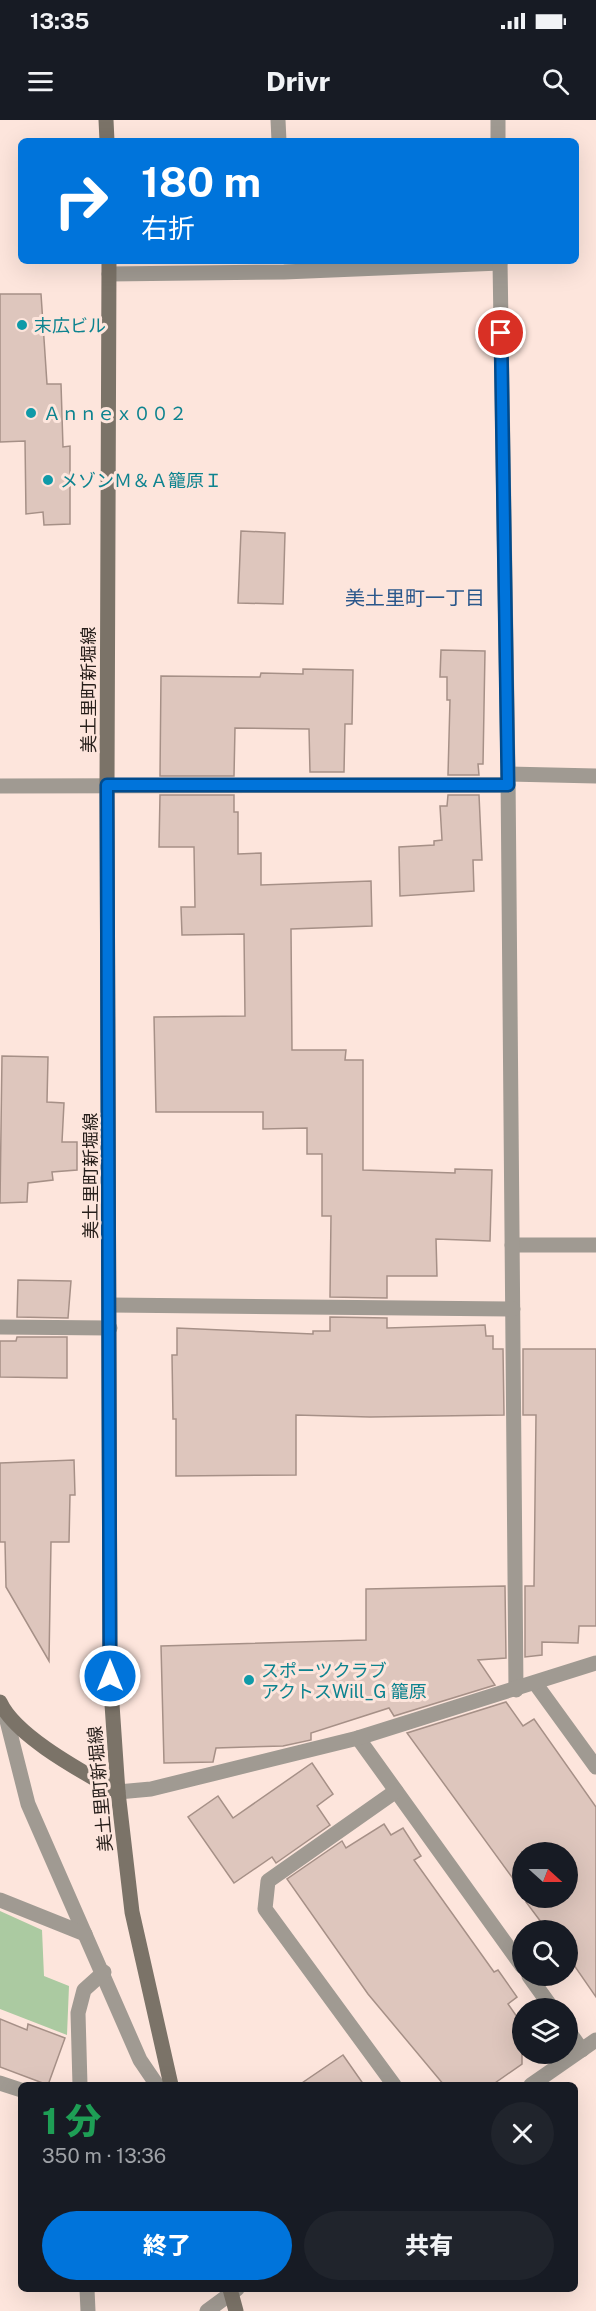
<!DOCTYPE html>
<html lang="ja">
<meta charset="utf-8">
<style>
body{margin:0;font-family:"Public Sans","Noto Sans JP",sans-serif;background:#20242c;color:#f1f3f6;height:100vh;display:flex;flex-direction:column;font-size:22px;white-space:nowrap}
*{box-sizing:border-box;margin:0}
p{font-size:20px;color:#9ea1a6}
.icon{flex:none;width:33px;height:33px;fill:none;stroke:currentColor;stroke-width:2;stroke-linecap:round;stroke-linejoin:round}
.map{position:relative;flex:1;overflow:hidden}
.sheet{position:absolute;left:18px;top:1962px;width:560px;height:210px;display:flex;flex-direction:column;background:#171b24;border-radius:9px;box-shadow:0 6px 24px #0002}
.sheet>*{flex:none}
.banner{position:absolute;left:18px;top:18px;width:561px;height:126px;border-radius:9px;box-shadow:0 6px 24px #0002;background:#0074db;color:#fff;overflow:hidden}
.needle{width:39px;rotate:111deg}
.buttons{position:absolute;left:512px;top:1722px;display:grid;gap:12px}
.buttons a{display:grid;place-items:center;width:66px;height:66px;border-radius:50%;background:#171b24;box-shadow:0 6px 24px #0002;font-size:30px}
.pin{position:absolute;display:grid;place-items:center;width:51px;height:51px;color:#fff;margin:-26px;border:3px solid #fff;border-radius:50%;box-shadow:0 2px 6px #0007}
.me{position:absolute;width:66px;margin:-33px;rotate:0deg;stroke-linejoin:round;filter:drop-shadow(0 0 4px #0008)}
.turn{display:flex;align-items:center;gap:21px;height:126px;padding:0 24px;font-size:27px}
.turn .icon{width:78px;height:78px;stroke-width:2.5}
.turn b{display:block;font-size:42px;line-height:51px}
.round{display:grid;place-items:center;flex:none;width:63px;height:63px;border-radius:32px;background:#20242c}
.head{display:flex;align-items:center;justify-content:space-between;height:102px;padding:0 24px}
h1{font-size:36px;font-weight:800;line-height:45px;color:#1e9e55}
.primary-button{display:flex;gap:12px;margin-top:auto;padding:12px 24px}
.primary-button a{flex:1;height:69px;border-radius:36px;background:#0074db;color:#fff;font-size:24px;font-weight:800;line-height:69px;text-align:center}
.primary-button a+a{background:#20242c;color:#f1f3f6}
.status{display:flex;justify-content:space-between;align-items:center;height:42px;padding:0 30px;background:#171b24;direction:ltr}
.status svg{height:16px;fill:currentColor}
header{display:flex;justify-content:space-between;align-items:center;height:78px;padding:0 24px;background:#171b24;font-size:27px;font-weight:800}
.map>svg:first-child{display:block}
.green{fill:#abcaa1}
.building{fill:#dec6bd;stroke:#a69087;stroke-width:1.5}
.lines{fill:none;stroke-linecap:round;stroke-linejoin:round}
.lane{stroke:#a09a92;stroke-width:15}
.street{stroke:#a09a92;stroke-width:15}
.secondary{stroke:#7b7368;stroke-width:15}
.route-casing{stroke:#004b8e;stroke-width:15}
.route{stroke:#0074db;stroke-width:10}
.culture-dot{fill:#0f9aa8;stroke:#fde5dc;stroke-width:2}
.labels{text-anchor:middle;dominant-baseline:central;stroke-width:6;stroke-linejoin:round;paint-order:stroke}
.culture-label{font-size:18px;fill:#0d838f;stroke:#fde5dc;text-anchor:start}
.street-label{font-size:18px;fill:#271f1b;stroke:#fde5dc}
.neighbourhood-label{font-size:20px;fill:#2a578b;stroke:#fde5dc}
</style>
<div class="status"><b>13:35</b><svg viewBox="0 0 49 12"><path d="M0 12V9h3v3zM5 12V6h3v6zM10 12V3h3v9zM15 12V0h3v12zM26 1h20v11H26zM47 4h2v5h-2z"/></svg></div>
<header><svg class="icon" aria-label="menu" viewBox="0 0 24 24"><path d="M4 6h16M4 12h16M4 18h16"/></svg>Drivr<svg class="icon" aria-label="search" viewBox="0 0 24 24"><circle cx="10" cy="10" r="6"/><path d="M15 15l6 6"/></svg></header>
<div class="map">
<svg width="596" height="2191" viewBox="0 0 596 2191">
<rect width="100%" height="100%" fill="#fde5dc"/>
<path class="green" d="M0 1791 42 1810 44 1856 69 1866 67 1915 0 1889Z"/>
<g class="building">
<path d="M0 174H41L47 264H61L63 327 70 326V404L44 405 43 392 26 394 25 321 0 322Z"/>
<path d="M241 411 285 413 283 484 238 483Z"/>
<path d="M441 530 485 531 483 644H478L479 655H448L450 580H447V557H440Z"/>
<path d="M303 549 353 550 352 604H345L344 652H310L309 609 235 608 234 656H160L161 556 260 557 261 553 303 554Z"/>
<path d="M160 675H234V692H238V734L261 733V765L371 761 372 806 291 809 292 930H346L345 940H363V1050L455 1053V1049L492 1050 490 1121 436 1119 437 1156H387V1178L330 1177 331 1096H322V1034H307V1008L263 1009V992H156L154 897 245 896 244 814 182 815 181 787H195L194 727H159Z"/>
<path d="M448 675H479L482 740H473L474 771 400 776 399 727 434 725V721L442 720 440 686H447Z"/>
<path d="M2 936 48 937 47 982 64 983 62 1022H77V1050L52 1052 53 1060 28 1063 27 1082 0 1083Z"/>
<path d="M18 1160 71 1161 68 1198 17 1197Z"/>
<path d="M330 1197 387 1198V1208L485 1205 486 1216H493V1229H503L504 1295 370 1297 296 1295V1355L176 1356V1299H173L172 1235H177V1208L313 1214V1211H330Z"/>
<path d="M17 1217H67V1258L0 1257V1221H16Z"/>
<path d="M523 1229H596V1506H579L578 1523 542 1522V1535L525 1537V1466H534L536 1295H523Z"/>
<path d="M74 1340 75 1375H70L69 1422H51L49 1541 6 1467 5 1422H0V1343Z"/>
<path d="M505 1466 506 1538 478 1540 495 1565 394 1596 389 1588 311 1613V1620L283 1626 216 1628 213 1642 164 1643 161 1526 366 1520V1469Z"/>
<path d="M506 1582 523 1606 534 1599 596 1687V1877L567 1835V1810H547L526 1782 529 1780 527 1778H567V1732H522V1771L407 1613Z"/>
<path d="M312 1643 333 1674 317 1686 330 1705 276 1743 272 1737 234 1763 188 1697 218 1676 233 1698Z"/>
<path d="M384 1704 391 1715 403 1708 421 1736 414 1740 494 1852 498 1850 517 1877 508 1884 522 1904V1944L492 1965H444L368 1874 287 1759 342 1721 346 1728Z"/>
<path d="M0 1899 27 1910 28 1904 65 1918 48 1965 0 1947Z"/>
<path d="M343 1935 364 1965H299Z"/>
</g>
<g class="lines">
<g class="lane">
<path d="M278 0 279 21"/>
<path d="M109 154 284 152 500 143"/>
<path d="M512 1125H596"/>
<path d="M0 1207 110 1208"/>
<path d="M535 1563 596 1647"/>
<path d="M0 1963 21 1970"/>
</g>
<g class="street">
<path d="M498 0V21"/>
<path d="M500 141 508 654 516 1570"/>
<path d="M508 654 596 656"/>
<path d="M0 666 508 665"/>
<path d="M110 1185 513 1189"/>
<path d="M5 1593 28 1684 140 1940 157 1965"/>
<path d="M358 1618 522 1846"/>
<path d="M118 1672 151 1669 358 1618 596 1543"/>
<path d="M0 1780 85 1814"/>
<path d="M529 1856 552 1888"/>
<path d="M567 1909 582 1930"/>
<path d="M80 1965 78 1893 84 1870 104 1852"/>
<path d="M394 1965 265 1789 268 1761 396 1671"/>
<path d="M531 1965 596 1920"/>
<path d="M87 2169 88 2191"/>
<path d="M207 2191 237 2169"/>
</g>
<g class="secondary">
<path d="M106 0 107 21"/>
<path d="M109 141 107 665 110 1555 118 1672 132 1792 171 1965"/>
<path d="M0 1582C16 1617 85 1653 118 1672"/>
<path d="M230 2169 236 2191"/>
</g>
</g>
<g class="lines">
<g class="route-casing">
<path id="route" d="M110 1556 107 665H508L501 213"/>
</g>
<use href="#route" class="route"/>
</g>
<g class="culture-dot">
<circle cx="22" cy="205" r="6"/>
<circle cx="31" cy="293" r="6"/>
<circle cx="48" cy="360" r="6"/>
<circle cx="249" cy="1560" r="6"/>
</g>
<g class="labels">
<g class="culture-label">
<text x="34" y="205">末広ビル</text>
<text x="43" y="293">Ａｎｎｅｘ００２</text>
<text x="60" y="360">メゾンＭ＆Ａ籠原Ｉ</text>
<text x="261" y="1550">スポーツクラブ<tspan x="261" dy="21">アクトスWill_G 籠原</tspan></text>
</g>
<g class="street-label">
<text transform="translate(88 570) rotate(-90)">美土里町新堀線</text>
<text transform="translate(90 1056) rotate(-90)">美土里町新堀線</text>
<text transform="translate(100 1669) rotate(-95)">美土里町新堀線</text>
</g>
<g class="neighbourhood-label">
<text x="415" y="478">美土里町一丁目</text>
</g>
</g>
</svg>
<div class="buttons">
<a><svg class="needle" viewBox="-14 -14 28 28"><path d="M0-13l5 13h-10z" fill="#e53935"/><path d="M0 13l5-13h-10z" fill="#9ea1a6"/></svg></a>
<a><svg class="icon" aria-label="search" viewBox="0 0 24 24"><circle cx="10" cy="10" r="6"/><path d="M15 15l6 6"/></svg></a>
<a><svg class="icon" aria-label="layers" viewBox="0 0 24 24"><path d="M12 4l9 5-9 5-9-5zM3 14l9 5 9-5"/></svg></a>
</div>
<div class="pin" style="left:501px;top:213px;background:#d93025"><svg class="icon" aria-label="arrive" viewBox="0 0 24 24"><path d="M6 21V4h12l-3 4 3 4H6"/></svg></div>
<svg class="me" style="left:110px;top:1556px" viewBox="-20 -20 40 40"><circle r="17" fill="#0074db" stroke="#fff" stroke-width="3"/><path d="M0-11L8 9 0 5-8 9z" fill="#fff"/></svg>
<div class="banner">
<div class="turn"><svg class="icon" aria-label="right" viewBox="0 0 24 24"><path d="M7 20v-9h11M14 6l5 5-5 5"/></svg><div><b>180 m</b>右折</div></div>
</div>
<section class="sheet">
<div class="head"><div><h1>1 分</h1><p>350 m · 13:36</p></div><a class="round"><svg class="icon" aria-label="close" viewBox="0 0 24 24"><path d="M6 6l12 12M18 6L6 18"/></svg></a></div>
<div class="primary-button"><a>終了</a><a>共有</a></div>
</section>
</div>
